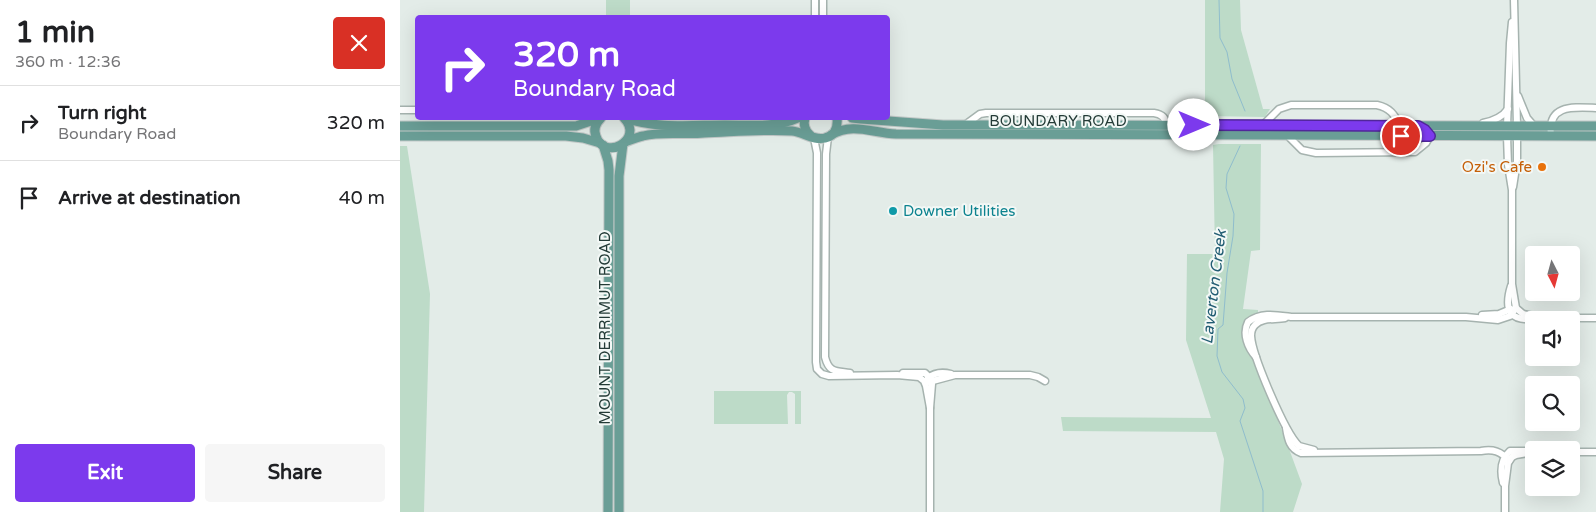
<!DOCTYPE html>
<meta charset="utf-8">
<style>
body{margin:0;font-family:"Varela Round",sans-serif;background:#f6f6f6;color:#202124;height:100vh;display:flex;flex-direction:column;font-size:19px;white-space:nowrap}
*{box-sizing:border-box;margin:0}
p{font-size:16px;color:#757577}
.icon{flex:none;width:28px;height:28px;fill:none;stroke:currentColor;stroke-width:2;stroke-linecap:round;stroke-linejoin:round}
.map{position:relative;flex:1;overflow:hidden}
.details{display:flex;flex-direction:column;background:#fff;width:400px}
.details>*{flex:none}
.hud{position:absolute;left:15px;top:15px;width:475px;height:105px;border-radius:5px;box-shadow:0 5px 20px #0002;background:#7c3aed;color:#fff;overflow:hidden}
.needle{width:32px;rotate:174deg}
.controls{position:absolute;left:1125px;top:246px;display:grid;gap:10px}
.controls a{display:grid;place-items:center;width:55px;height:55px;border-radius:5px;background:#fff;box-shadow:0 5px 20px #0002;font-size:25px}
.pin{position:absolute;display:grid;place-items:center;width:42px;height:42px;color:#fff;margin:-21px;border:2px solid #fff;border-radius:50%;box-shadow:0 1px 5px #0007}
.me{position:absolute;width:55px;margin:-28px;rotate:90deg;stroke-linejoin:round;filter:drop-shadow(0 0 4px #0008)}
.turn{display:flex;align-items:center;gap:18px;height:105px;padding:0 15px;font-size:22px}
.turn .icon{width:65px;height:65px;stroke-width:2.5}
.turn b{display:block;font-size:35px;line-height:42px}
.round{display:grid;place-items:center;flex:none;width:52px;height:52px;border-radius:5px;background:#f6f6f6}
.summary{display:flex;align-items:center;justify-content:space-between;height:85px;padding:0 15px}
h1{font-size:30px;font-weight:700;line-height:38px}
.button{display:flex;gap:10px;margin-top:auto;padding:10px 15px}
.button a{flex:1;height:58px;border-radius:5px;background:#7c3aed;color:#fff;font-size:20px;font-weight:700;line-height:58px;text-align:center}
.button a+a{background:#f6f6f6;color:#202124}
ul{padding:0;list-style:none}
li{display:flex;align-items:center;gap:15px;height:75px;padding:0 15px;border-top:1px solid #e0e0e0}
li div{flex:1}
li b{display:block;font-size:19px}
li em{font-style:normal}
main{display:flex;flex:1;min-height:0}
.map>svg:first-child{display:block}
.green{fill:#bddbc8}
.lines{fill:none;stroke-linecap:round;stroke-linejoin:round}
.stream{stroke:#8fbdcd;stroke-width:1}
.minor-casing{stroke:#a6b3af;stroke-width:9}
.major-casing{stroke:#c2c8c7;stroke-width:11}
.minor{stroke:#fff;stroke-width:6}
.major{stroke:#6a9e96;stroke-width:9}
.route-casing{stroke:#51269a;stroke-width:12}
.route{stroke:#7c3aed;stroke-width:9}
.food-dot{fill:#e8710a;stroke:#f3f8f6;stroke-width:2}
.culture-dot{fill:#0f9aa8;stroke:#f3f8f6;stroke-width:2}
.labels{text-anchor:middle;dominant-baseline:central;stroke-width:4;stroke-linejoin:round;paint-order:stroke}
.street-label{font-size:15px;fill:#243b37;stroke:#f3f8f6}
.food-label{font-size:15px;fill:#c56008;stroke:#f3f8f6;text-anchor:end}
.culture-label{font-size:15px;fill:#0d838f;stroke:#f3f8f6;text-anchor:start}
.water-label{font-size:16px;font-style:italic;fill:#225d73;stroke:#f3f8f6}
</style>
<main>
<section class="details">
<div class="summary"><div><h1>1 min</h1><p>360 m · 12:36</p></div><a class="round" style="background:#d93025;color:#fff"><svg class="icon" aria-label="close" viewBox="0 0 24 24"><path d="M6 6l12 12M18 6L6 18"/></svg></a></div>
<ul>
<li><svg class="icon" aria-label="right" viewBox="0 0 24 24"><path d="M7 20v-9h11M14 6l5 5-5 5"/></svg><div><b>Turn right</b><p>Boundary Road</p></div><em>320 m</em></li>
<li><svg class="icon" aria-label="arrive" viewBox="0 0 24 24"><path d="M6 21V4h12l-3 4 3 4H6"/></svg><div><b>Arrive at destination</b></div><em>40 m</em></li>
</ul>
<div class="button"><a>Exit</a><a>Share</a></div>
</section>
<div class="map">
<svg width="1196" height="512" viewBox="0 0 1196 512">
<rect width="100%" height="100%" fill="#e3ece8"/>
<g class="green">
<path d="M206 0H230V15L232 17H206Z"/>
<path d="M805 0H840L841 30 863 109H870L865 117 805 116Z"/>
<path d="M819 144H861L860 250 851 251 843 309 858 310V313L849 318 844 337 885 438 902 484 893 512H820L824 459 816 432 663 431 661 417 811 418 786 340 787 254H815L813 145Z"/>
<path d="M0 146H7L30 294 24 512H0Z"/>
<path d="M314 391H401V424H395V394L392 392H389L387 395 388 424H314Z"/>
</g>
<g class="lines">
<g class="stream">
<path d="M819 0 820 38 827 52 832 79 845 111"/>
<path d="M840 146 827 174 826 188 834 214 833 236 827 273 823 325 818 329 817 356 822 372 843 399 845 408 840 421 863 491V512"/>
</g>
<g class="minor-casing">
<g id="minor">
<path d="M1114 0 1117 126"/>
<path d="M415 18V0"/>
<path d="M423 18V0"/>
<path d="M1118 96 1127 118 1134 126"/>
<path d="M0 110H18"/>
<path d="M1083 123C1093 121 1102 118 1108 109"/>
<path d="M565 125 580 114 586 113H754C761 114 766 117 766 125"/>
<path d="M863 125 879 109 891 105H977C990 108 994 114 1000 125"/>
<path d="M1107 126 1110 43 1112 22"/>
<path d="M888 136 902 150 916 153 1015 152 1026 143 1030 136"/>
<path d="M1107 136 1108 165 1112 190V284L1116 308 1123 314 1144 318H1196"/>
<path d="M1151 136C1147 104 1173 107 1196 108"/>
<path d="M428 137 426 154 425 357C429 373 436 371 450 373"/>
<path d="M414 138 417 153 416 362 417 369 422 374 429 376 497 375 519 377 524 381 526 386 530 408"/>
<path d="M1113 187 1117 161V136"/>
<path d="M1111 286C1103 312 1111 322 1138 319"/>
<path d="M1082 315 1099 314 1111 309"/>
<path d="M885 318C875 320 862 317 855 325 852 328 851 332 851 336 852 355 885 433 899 446L914 450"/>
<path d="M856 357C848 348 842 334 848 322 861 312 876 315 891 317H1066L1098 320 1110 316 1116 308"/>
<path d="M503 373H525L530 378 532 384 530 408V512"/>
<path d="M528 378C534 373 543 372 551 374"/>
<path d="M529 382 555 375H630L638 377 645 381"/>
<path d="M886 428C888 440 890 449 901 453L1081 451C1093 449 1101 451 1109 461"/>
<path d="M1171 452H1196"/>
<path d="M1103 483C1100 471 1100 460 1110 451H1125"/>
<path d="M1105 512V486L1108 463 1112 457 1116 455 1134 452"/>
</g>
</g>
<g class="major-casing">
<g id="major">
<path d="M201 118C196 123 193 129 196 136 204 162 245 140 224 118"/>
<path d="M225 118C256 129 293 125 325 125 349 125 376 128 398 118"/>
<path d="M405 118C403 124 405 131 410 135"/>
<path d="M452 118 461 119 543 125 1196 126"/>
<path d="M0 126H176L200 118"/>
<path d="M431 135C453 122 472 133 496 134L1196 136"/>
<path d="M0 136H166L183 138 200 143"/>
<path d="M225 142C231 140 237 137 243 136 262 131 284 135 304 133 333 132 363 129 392 131 403 132 414 141 425 138 435 136 438 127 437 118"/>
<path d="M203 145 208 161 209 170 208 512"/>
<path d="M219 512V176L223 144"/>
</g>
</g>
<use href="#minor" class="minor"/>
<use href="#major" class="major"/>
</g>
<g class="lines">
<g class="route-casing">
<path id="route" d="M794 125 1018 126 1025 130 1030 136H1001"/>
</g>
<use href="#route" class="route"/>
</g>
<circle class="food-dot" cx="1142" cy="167" r="5"/>
<circle class="culture-dot" cx="493" cy="211" r="5"/>
<g class="labels">
<g class="street-label">
<text x="658" y="121">BOUNDARY ROAD</text>
<text transform="translate(205 328) rotate(-90)">MOUNT DERRIMUT ROAD</text>
</g>
<g class="food-label">
<text x="1132" y="167">Ozi's Cafe</text>
</g>
<g class="culture-label">
<text x="503" y="211">Downer Utilities</text>
</g>
<g class="water-label">
<text transform="translate(814 287) rotate(-83)">Laverton Creek</text>
</g>
</g>
</svg>
<div class="controls">
<a><svg class="needle" viewBox="-14 -14 28 28"><path d="M0-13l5 13h-10z" fill="#e53935"/><path d="M0 13l5-13h-10z" fill="#757577"/></svg></a>
<a><svg class="icon" aria-label="sound" viewBox="0 0 24 24"><path d="M4 9h4l5-4v14l-5-4H4zM17 9q2 3 0 6"/></svg></a>
<a><svg class="icon" aria-label="search" viewBox="0 0 24 24"><circle cx="10" cy="10" r="6"/><path d="M15 15l6 6"/></svg></a>
<a><svg class="icon" aria-label="layers" viewBox="0 0 24 24"><path d="M12 4l9 5-9 5-9-5zM3 14l9 5 9-5"/></svg></a>
</div>
<div class="pin" style="left:1001px;top:136px;background:#d93025"><svg class="icon" aria-label="arrive" viewBox="0 0 24 24"><path d="M6 21V4h12l-3 4 3 4H6"/></svg></div>
<svg class="me" style="left:794px;top:125px" viewBox="-20 -20 40 40"><circle r="19" fill="#fff"/><path d="M0-13L10 11 0 6-10 11z" fill="#7c3aed"/></svg>
<div class="hud">
<div class="turn"><svg class="icon" aria-label="right" viewBox="0 0 24 24"><path d="M7 20v-9h11M14 6l5 5-5 5"/></svg><div><b>320 m</b>Boundary Road</div></div>
</div>
</div>
</main>
